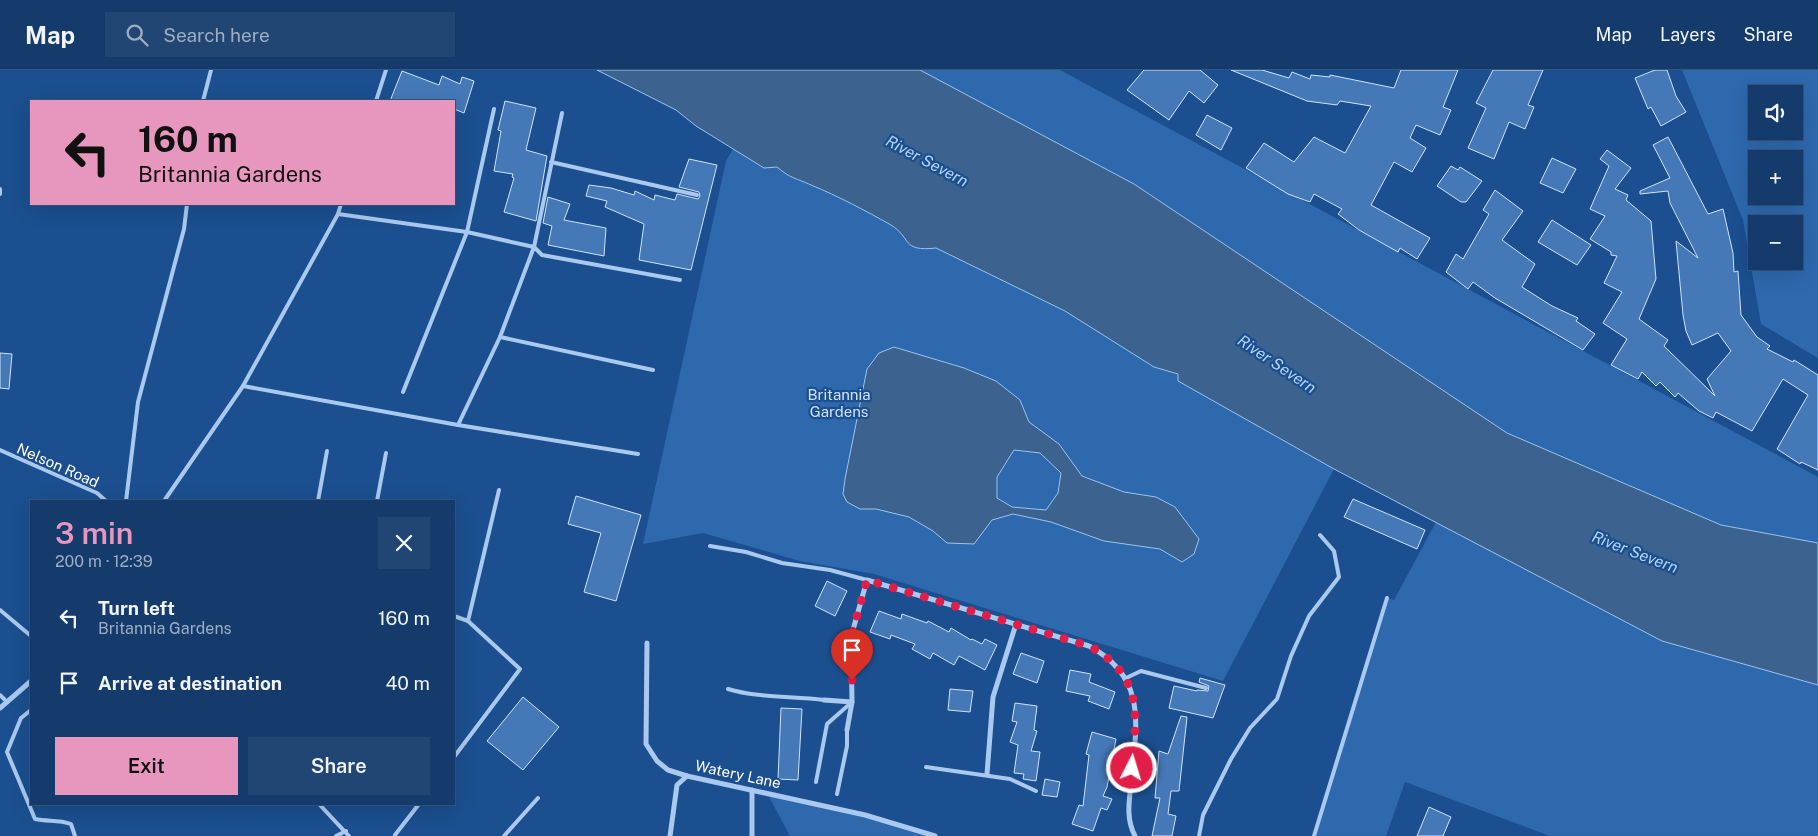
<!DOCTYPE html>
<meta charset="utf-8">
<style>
body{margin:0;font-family:"Public Sans",sans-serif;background:#214673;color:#f1f3f6;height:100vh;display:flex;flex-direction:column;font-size:19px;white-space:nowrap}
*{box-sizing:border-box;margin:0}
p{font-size:16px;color:#9dadc1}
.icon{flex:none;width:28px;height:28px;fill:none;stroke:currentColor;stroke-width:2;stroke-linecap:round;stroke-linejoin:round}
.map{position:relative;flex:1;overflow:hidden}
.panel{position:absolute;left:30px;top:430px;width:425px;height:305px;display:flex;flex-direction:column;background:#143b6b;border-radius:0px;box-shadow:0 5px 20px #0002,0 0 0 1px #33557e}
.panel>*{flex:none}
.guide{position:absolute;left:30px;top:30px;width:425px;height:105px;border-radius:0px;box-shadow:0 5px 20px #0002,0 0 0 1px #33557e;background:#e797bd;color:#111;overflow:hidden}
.controls{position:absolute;left:1748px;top:15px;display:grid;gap:10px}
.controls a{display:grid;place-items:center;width:55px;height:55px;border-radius:0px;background:#143b6b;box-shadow:0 5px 20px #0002,0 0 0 1px #33557e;font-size:25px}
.pin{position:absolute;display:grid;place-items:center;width:42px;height:42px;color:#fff;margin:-51px -21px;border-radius:50% 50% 50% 0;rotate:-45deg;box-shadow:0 0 5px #0007}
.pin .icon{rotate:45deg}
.me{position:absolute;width:55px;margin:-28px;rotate:5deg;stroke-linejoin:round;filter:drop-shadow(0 0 4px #0008)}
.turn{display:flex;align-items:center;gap:18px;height:105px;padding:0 25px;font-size:22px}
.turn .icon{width:65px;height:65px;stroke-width:2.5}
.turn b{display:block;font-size:35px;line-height:42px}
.round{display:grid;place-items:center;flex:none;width:52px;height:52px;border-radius:0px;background:#214673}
.overview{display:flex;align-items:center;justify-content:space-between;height:85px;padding:0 25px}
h1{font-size:30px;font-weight:600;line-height:38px;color:#e797bd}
.action{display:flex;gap:10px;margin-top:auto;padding:10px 25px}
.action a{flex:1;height:58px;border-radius:0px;background:#e797bd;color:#111;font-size:20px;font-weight:600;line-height:58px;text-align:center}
.action a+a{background:#214673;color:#f1f3f6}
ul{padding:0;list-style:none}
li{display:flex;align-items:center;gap:15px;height:65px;padding:0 25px}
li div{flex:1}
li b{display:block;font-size:19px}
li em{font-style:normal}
header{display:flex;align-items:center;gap:30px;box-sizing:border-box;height:70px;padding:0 25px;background:#143b6b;border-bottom:1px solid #33557e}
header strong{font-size:24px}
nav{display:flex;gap:28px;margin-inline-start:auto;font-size:18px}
.search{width:350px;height:45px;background:#214673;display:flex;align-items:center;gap:12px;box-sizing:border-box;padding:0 18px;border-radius:0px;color:#9dadc1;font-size:19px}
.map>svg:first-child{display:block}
.green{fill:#2e69ad;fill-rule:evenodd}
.water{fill:#3c6290;stroke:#9cc4f0;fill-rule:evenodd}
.building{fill:#4478b7;stroke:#cfe3fa}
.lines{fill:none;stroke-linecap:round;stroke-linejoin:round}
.lane{stroke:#a9c9ee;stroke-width:4}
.street{stroke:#a9c9ee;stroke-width:5}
.route{stroke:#e11d48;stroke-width:9;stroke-dasharray:0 16.2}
.labels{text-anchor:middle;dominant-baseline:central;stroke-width:4.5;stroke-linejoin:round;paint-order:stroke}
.park-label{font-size:15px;fill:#cfe3fa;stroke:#1b4f8f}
.street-label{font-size:15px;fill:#fff;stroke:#1b4f8f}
.water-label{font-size:16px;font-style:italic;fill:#b5d3f5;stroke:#1b4f8f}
</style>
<header>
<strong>Map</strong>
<div class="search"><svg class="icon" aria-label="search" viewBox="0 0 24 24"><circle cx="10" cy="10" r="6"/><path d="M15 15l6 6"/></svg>Search here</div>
<nav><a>Map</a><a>Layers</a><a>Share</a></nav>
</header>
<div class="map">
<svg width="1818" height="766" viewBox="0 0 1818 766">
<rect width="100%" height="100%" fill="#1b4f8f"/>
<g class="green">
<path d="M920 0H1060L1818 407V473L1721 455 1507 363 1134 114Z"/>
<path d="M1682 0H1818V288L1761 254 1743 150ZM1756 24H1794V61H1756ZM1756 89H1794V126H1756ZM1756 154H1794V191H1756Z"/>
<path d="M733 79 764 98 777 97C791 109 796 108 811 115 838 126 866 141 891 155 911 168 903 182 936 178L1065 241 1154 297 1178 304V311L1334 399 1223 611 874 504 800 491 703 463 643 474 726 91Z"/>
<path d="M1436 452 1662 571 1818 615V766H1550L1405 712 1386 766H1314L1387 528 1394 530Z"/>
<path d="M767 723 865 745 933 766H790Z"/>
</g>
<g class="water">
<path d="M597 0H920L1134 114 1507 363 1721 455 1818 473V615L1662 571 1334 399 1178 311V304L1154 297 1065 241 936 178C901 182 912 168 891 155 866 141 838 126 811 115 796 108 791 109 777 97L764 98 696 56 676 40Z"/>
<path d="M894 277 964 298 996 311 1020 330 1029 352 1059 374 1082 406 1124 422 1156 427 1175 437 1199 469 1194 484 1182 492 1160 479 1104 471 1051 452 1013 444 992 450 974 474 947 473 933 461 909 447 876 439H860L847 432 843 424 845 409 867 299 879 283ZM1014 380 1040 383 1061 403 1058 423 1046 440 1012 437 997 428V407Z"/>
</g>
<g class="building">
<path d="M1144 0H1200L1218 15 1204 33 1189 21 1169 50 1127 20Z"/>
<path d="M1231 0H1262L1289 8 1292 2 1310 9 1311 5 1330 7V5L1394 18 1401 0H1458L1443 37 1451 40 1440 65 1416 55 1410 68 1426 78 1412 102 1394 92 1371 135 1430 168 1417 189 1400 178 1398 182 1359 160 1338 144 1342 139 1314 124 1310 132 1288 124 1246 98 1264 73 1294 92 1314 67 1345 83 1371 36 1340 31 1337 35 1307 31Z"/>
<path d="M1493 0H1543L1528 35 1534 37 1525 59 1509 52 1494 89 1468 78 1486 38 1476 33Z"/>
<path d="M1655 0H1667L1676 26 1686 42 1661 56 1651 37 1648 39 1635 8Z"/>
<path d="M402 1 439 15 442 6 460 14 462 7 474 11 464 43 454 39V31H390Z"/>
<path d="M505 31 536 38 526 80 547 86 536 151 504 142 514 108 512 107 513 104 494 101 501 61 498 60Z"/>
<path d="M1207 45 1232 58 1221 80 1196 65Z"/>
<path d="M1668 67 1708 144 1723 139 1733 183 1734 202 1738 201 1741 245 1757 267 1770 276 1767 279 1793 292 1794 290 1818 305V400L1801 392 1800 394 1777 379 1808 325 1783 309 1752 361 1716 342 1713 348 1699 341 1678 323 1675 327 1660 312 1656 316 1642 302 1638 309 1611 295 1627 269 1603 253 1622 222 1604 213 1617 186 1611 185V182L1590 169 1605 146 1590 139 1609 96 1600 89 1607 80 1631 98 1615 119 1628 125 1626 130 1651 151 1656 209 1639 249 1668 270 1664 276 1715 326 1707 309 1731 281 1718 263 1692 275 1686 261 1683 245 1676 171 1698 188 1670 133 1668 121 1640 124V121L1670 108 1653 75Z"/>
<path d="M1552 88 1576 99 1563 123 1540 113Z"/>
<path d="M689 89 717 95 691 200 639 190 644 154 605 137 607 131 586 126 589 115 611 118 634 125 635 121 654 130 655 125 675 130 677 124 698 129 700 126 699 122 679 117Z"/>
<path d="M1451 96 1458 100 1460 97 1482 111 1466 132H1461L1437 116Z"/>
<path d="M1495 120 1523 141 1502 170 1535 194 1522 217 1552 236 1578 248 1576 251 1595 264 1583 280 1495 228 1473 212 1468 219 1446 202 1456 184 1463 189 1489 144 1483 140Z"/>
<path d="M548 127 570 134 564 150 606 158 604 186 548 175 552 156 543 153Z"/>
<path d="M1552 150 1591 175 1577 195 1538 172Z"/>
<path d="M0 283 12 284 9 319 0 318Z"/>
<path d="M576 426 641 445 616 531 584 522 601 463 568 454Z"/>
<path d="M1353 429 1425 460 1417 479 1344 447Z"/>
<path d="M827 511 847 521 835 546 815 536Z"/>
<path d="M879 541 901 549 902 544 927 553 928 551 949 562 951 558 971 570 972 569 982 574 985 569 997 575 985 600 959 586 954 595 933 583 930 589 912 579 915 574 891 565 890 569 870 562Z"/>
<path d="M1021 583 1044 591 1037 613 1013 604Z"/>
<path d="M1070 600 1091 604 1089 612 1115 622 1109 639 1088 631 1090 626 1066 621Z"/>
<path d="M1200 608 1225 615 1213 648 1169 638 1174 616 1197 621V620L1208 621 1209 616 1199 612Z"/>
<path d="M950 619 973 621 970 642 948 640Z"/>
<path d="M523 627 559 657 523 700 487 671Z"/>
<path d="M1015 633 1037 636 1034 660 1037 661 1031 681 1040 682 1036 711 1023 709 1024 704 1014 703 1018 675 1010 672 1017 652 1012 651Z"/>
<path d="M781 638 802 639 798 710 778 709Z"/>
<path d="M1181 646 1187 647 1179 721H1171L1168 744 1176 746 1172 766H1152L1160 728H1155L1159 681 1168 684Z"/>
<path d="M1092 662 1116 669 1107 717 1103 726 1112 729 1107 740 1101 738 1093 761 1072 754 1079 735 1083 736 1089 685 1086 684Z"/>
<path d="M1045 709 1060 712 1057 727 1042 725Z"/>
<path d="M1429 737 1451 747 1443 766H1417Z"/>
</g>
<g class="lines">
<g class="lane">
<path d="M203 31 211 0"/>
<path d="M376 31 386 0"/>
<path d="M551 92 697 125"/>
<path d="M0 119V124"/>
<path d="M338 144 341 134"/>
<path d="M500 267 653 300"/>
<path d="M243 316 458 355 500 267 534 177 542 185 680 210"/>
<path d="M403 322 467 162 494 39"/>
<path d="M458 355 638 384"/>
<path d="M0 380 97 423 106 431"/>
<path d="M126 431 138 332 184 159 187 134"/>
<path d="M164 431 243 316 338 144 467 162 534 177 562 43"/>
<path d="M318 431 327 381"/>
<path d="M377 431 386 383"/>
<path d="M710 476 746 482 782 493 830 500 867 510"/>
<path d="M0 540 31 566"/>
<path d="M454 546 468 551 499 420"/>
<path d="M1126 608 1141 601 1206 618"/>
<path d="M728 619C757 628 793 626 824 630"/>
<path d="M0 625 7 632"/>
<path d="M31 640 21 648 7 682 35 749C48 752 58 749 71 754L75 766"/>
<path d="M454 687 520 599 468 551"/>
<path d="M926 697 1010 709 1036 721"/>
<path d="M816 712 827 654 852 632"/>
<path d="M837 724 847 676V660"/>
<path d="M319 734 349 766"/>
<path d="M395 765 419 734"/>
<path d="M336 766 346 761"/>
<path d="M504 766 538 728"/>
<path d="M1199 766 1203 745 1231 689 1250 658 1277 629 1291 586 1309 546 1339 507 1334 481 1320 465"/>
<path d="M1314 766 1387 528"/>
</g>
<g class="street">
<path d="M647 573 646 674 657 691 668 700 687 706 865 745 935 766"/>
<path d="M824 630 852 632"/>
<path d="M0 638 31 611"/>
<path d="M847 660 852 632 851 567 867 510 1089 576C1149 608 1136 657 1131 714 1129 732 1126 749 1135 766"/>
<path d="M987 704 993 627 1016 554"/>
<path d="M670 766 677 715 687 706"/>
<path d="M752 766V720"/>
</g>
</g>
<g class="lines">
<path class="route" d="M852 610 851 567 867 510 1089 576C1143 605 1137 644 1132 698"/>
</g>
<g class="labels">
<g class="park-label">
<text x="839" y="324">Britannia<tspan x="839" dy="17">Gardens</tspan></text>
</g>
<g class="street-label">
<text transform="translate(58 395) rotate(24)">Nelson Road</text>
<text transform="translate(738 704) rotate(12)">Watery Lane</text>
</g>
<g class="water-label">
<text transform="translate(927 91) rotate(28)">River Severn</text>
<text transform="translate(1277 294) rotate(34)">River Severn</text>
<text transform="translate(1635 482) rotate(21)">River Severn</text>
</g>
</g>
</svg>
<div class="controls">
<a><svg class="icon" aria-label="sound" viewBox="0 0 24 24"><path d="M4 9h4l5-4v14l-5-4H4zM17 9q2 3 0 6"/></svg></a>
<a>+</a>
<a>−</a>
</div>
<div class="pin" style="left:852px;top:610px;background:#d93025"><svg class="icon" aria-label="arrive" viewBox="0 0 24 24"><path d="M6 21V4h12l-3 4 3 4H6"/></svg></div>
<svg class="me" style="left:1132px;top:698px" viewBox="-20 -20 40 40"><circle r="17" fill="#e11d48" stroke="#fff" stroke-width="3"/><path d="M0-11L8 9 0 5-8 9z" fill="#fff"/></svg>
<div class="guide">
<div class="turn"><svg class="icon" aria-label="left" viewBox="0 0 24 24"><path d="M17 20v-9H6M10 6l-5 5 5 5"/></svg><div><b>160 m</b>Britannia Gardens</div></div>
</div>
<section class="panel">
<div class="overview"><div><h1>3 min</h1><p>200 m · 12:39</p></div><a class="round"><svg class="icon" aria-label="close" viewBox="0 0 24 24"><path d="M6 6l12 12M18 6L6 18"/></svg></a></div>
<ul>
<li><svg class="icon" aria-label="left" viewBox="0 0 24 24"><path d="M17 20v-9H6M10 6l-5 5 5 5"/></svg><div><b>Turn left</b><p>Britannia Gardens</p></div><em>160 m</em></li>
<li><svg class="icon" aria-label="arrive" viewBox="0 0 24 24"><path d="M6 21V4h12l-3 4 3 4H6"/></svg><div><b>Arrive at destination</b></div><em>40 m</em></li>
</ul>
<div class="action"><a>Exit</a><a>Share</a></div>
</section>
</div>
